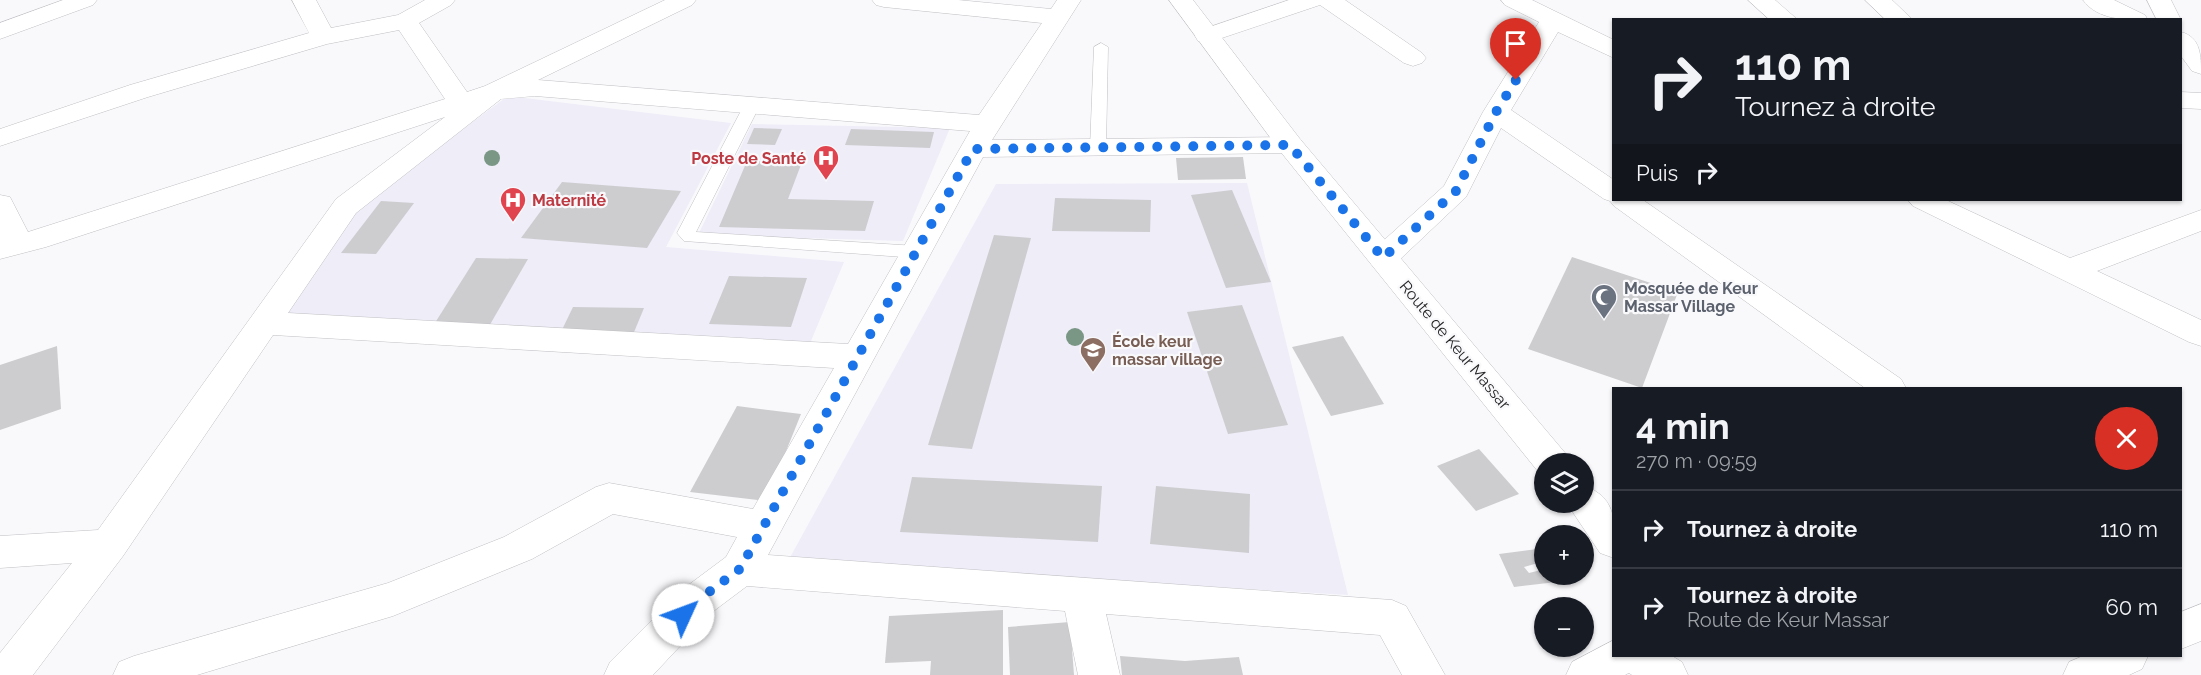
<!DOCTYPE html>
<html lang="fr">
<meta charset="utf-8">
<style>
body{margin:0;font-family:Raleway,sans-serif;background:#20242c;color:#f1f3f6;height:100vh;display:flex;flex-direction:column;font-size:22px;white-space:nowrap}
*{box-sizing:border-box;margin:0}
p{font-size:20px;color:#9ea1a6}
.icon{flex:none;width:33px;height:33px;fill:none;stroke:currentColor;stroke-width:2;stroke-linecap:round;stroke-linejoin:round}
.map{position:relative;flex:1;overflow:hidden}
.side{position:absolute;left:1612px;top:387px;width:570px;height:270px;display:flex;flex-direction:column;background:#171b24;border-radius:0px;box-shadow:0 2px 4px #0004}
.side>*{flex:none}
.top-card{position:absolute;left:1612px;top:18px;width:570px;height:183px;border-radius:0px;box-shadow:0 2px 4px #0004;background:#171b24;color:#f1f3f6;overflow:hidden}
.tools{position:absolute;left:1534px;top:453px;display:grid;gap:12px}
.tools a{display:grid;place-items:center;width:60px;height:60px;border-radius:50%;background:#171b24;box-shadow:0 2px 4px #0004;font-size:30px}
.pin{position:absolute;display:grid;place-items:center;width:51px;height:51px;color:#fff;margin:-62px -26px;border-radius:50% 50% 50% 0;rotate:-45deg;box-shadow:0 0 6px #0007}
.pin .icon{rotate:45deg}
.me{position:absolute;width:66px;margin:-33px;rotate:47deg;stroke-linejoin:round;filter:drop-shadow(0 0 4px #0008)}
.turn{display:flex;align-items:center;gap:21px;height:126px;padding:0 24px;font-size:27px}
.turn .icon{width:78px;height:78px;stroke-width:2.5}
.turn b{display:block;font-size:42px;line-height:51px}
.then{display:flex;align-items:center;height:57px;padding:0 24px;background:#0003;gap:12px;font-size:22px}
.round{display:grid;place-items:center;flex:none;width:63px;height:63px;border-radius:32px;background:#20242c}
.headline{display:flex;align-items:center;justify-content:space-between;height:102px;padding:0 24px}
h1{font-size:36px;font-weight:700;line-height:45px}
ul{padding:0;list-style:none}
li{display:flex;align-items:center;gap:18px;height:78px;padding:0 24px;border-top:2px solid #363941}
li div{flex:1}
li b{display:block;font-size:22px}
li em{font-style:normal}
.map>svg:first-child{display:block}
.built{fill:#eeedf8}
.building{fill:#cdcdd0}
.lines{fill:none;stroke-linecap:round;stroke-linejoin:round}
.service-casing{stroke:#c0bfc3;stroke-width:1}
.minor-casing{stroke:#c0bfc3;stroke-width:1}
.primary-casing{stroke:#c0bfc3;stroke-width:1}
.service{fill:#fff;fill-rule:evenodd}
.minor{fill:#fff;fill-rule:evenodd}
.primary{fill:#fff;fill-rule:evenodd}
.tree{fill:#7a9685}
.route{stroke:#1a73e8;stroke-width:10;stroke-dasharray:0 18}
.labels{text-anchor:middle;dominant-baseline:central;stroke-width:4.5;stroke-linejoin:round;paint-order:stroke}
.health-label{font-size:16px;font-weight:bold;fill:#be3a42;stroke:#f9f9fc;text-anchor:end}
.worship-label{font-size:16px;font-weight:bold;fill:#5b616d;stroke:#f9f9fc;text-anchor:start}
.education-label{font-size:16px;font-weight:bold;fill:#785e54;stroke:#f9f9fc;text-anchor:start}
.street-label{font-size:16px;fill:#262627;stroke:#f9f9fc}
</style>
<div class="map">
<svg width="2201" height="675" viewBox="0 0 2201 675">
<rect width="100%" height="100%" fill="#f9f9fc"/>
<g class="built">
<path d="M508 96 731 123 666 247 844 262 808 348 252 330 369 198Z"/>
<path d="M752 124 950 128 903 241 698 235Z"/>
<path d="M1247 183 1348 595 788 561 996 184Z"/>
</g>
<g class="building">
<path d="M754 128 782 129 775 145 747 144Z"/>
<path d="M851 129 934 132 930 148 845 145Z"/>
<path d="M1243 157 1246 179 1178 180 1176 158Z"/>
<path d="M747 161 802 162 788 199 874 201 865 231 719 227Z"/>
<path d="M562 182 681 191 647 248 521 238Z"/>
<path d="M1232 190 1271 282 1226 288 1191 195Z"/>
<path d="M1055 198 1151 200 1150 232 1052 231Z"/>
<path d="M381 201 414 203 376 254 341 253Z"/>
<path d="M994 235 1031 238 972 449 928 445Z"/>
<path d="M1572 257 1678 292 1642 388 1528 349Z"/>
<path d="M476 258 528 259 488 328 433 326Z"/>
<path d="M729 276 807 278 791 327 709 324Z"/>
<path d="M1242 305 1288 425 1228 434 1187 312Z"/>
<path d="M573 307 644 308 632 337 559 336Z"/>
<path d="M1343 336 1384 404 1331 416 1292 347Z"/>
<path d="M57 346 61 409 0 430V365Z"/>
<path d="M737 406 801 414 766 501 690 492Z"/>
<path d="M1479 449 1519 494 1476 511 1437 466Z"/>
<path d="M912 477 1102 486 1098 542 900 532Z"/>
<path d="M1156 486 1250 494 1249 553 1150 544Z"/>
<path d="M1545 548V561L1524 567 1529 573 1545 569V574H1571L1574 580 1514 587 1499 554Z"/>
<path d="M1003 610V675H930L931 661 885 663 889 616Z"/>
<path d="M1070 622 1074 675H1010L1008 627Z"/>
<path d="M1120 656 1185 661 1239 657 1243 675H1122Z"/>
</g>
<g class="lines">
<g class="service-casing">
<g id="service">
<path d="M1101 43 1108 47 1106 148 1098 153 1090 148 1094 47Z"/>
<path d="M752 100 760 105 696 232 917 246 923 248 926 252 923 256 917 258 684 241 677 233 744 105Z"/>
</g>
</g>
<g class="minor-casing">
<g id="minor">
<path d="M63 0H97L93 5 0 39V23Z"/>
<path d="M292 0H316L331 28 398 15 425 0H455L451 5 419 23 467 92 485 86 665 0H696L692 5 538 80 979 115 1042 23 884 7 876 5 872 0H958L1051 9 1057 0H1081L992 140 1290 137 1300 139 1304 145 1300 151 1290 153 983 157 768 555 1392 600 1406 606 1445 675H1402L1380 635 1106 614 1120 675H1078L1065 611 747 586 711 613 653 675H604L610 662 683 589 726 557 737 537 613 514 532 559 393 616 197 675H113L119 662 134 656 388 583 504 537 596 487 609 483 753 509 834 368 273 335 123 556 33 675H0V653L72 563 0 568V536L98 530 336 199 445 117 46 247 0 259V195L10 197 28 232 445 99 399 30 327 44 148 97 0 146V129L130 85 309 33ZM535 96 970 131 848 344 288 313 356 213 501 99Z"/>
<path d="M1289 0H1345L1422 53 1426 58 1422 63 1413 66 1404 63 1320 5 1207 43 1198 41 1195 36 1198 31Z"/>
<path d="M1501 0H1532L1614 40V58L1558 32 1511 110 1614 180V200H1643L1901 379 1906 388H1865L1614 206 1610 201 1604 199 1501 128 1466 197 1394 265 1383 268 1372 265 1368 258 1372 251 1444 186 1483 112 1539 22 1505 5Z"/>
<path d="M1748 0H1775L1798 20H1770Z"/>
<path d="M1865 0H1892L1913 20H1886Z"/>
<path d="M2083 0H2114L2145 15 2148 20C2126 20 2097 20 2083 0Z"/>
<path d="M2147 0H2171L2181 20H2157Z"/>
<path d="M2181 32C2201 37 2201 56 2201 74L2192 71 2181 56Z"/>
<path d="M2181 92 2201 93V109L2181 108Z"/>
<path d="M1908 200H1946L2070 258 2201 210V231L2097 271 2201 320V346L2189 342 1913 206Z"/>
<path d="M2201 604V641L2181 649V612Z"/>
<path d="M1617 656H1672L1682 662 1688 675H1632L1623 669Z"/>
<path d="M2083 656H2148L2142 669 2129 675H2063L2069 662Z"/>
</g>
</g>
<g class="primary-casing">
<g id="primary">
<path d="M1169 0H1193L1300 139 1566 454 1571 464H1545V476L1540 474 1280 151Z"/>
<path d="M1584 486C1620 498 1614 527 1614 558L1600 553 1566 502H1584Z"/>
<path d="M1614 640V656H1642L1636 669 1625 675H1566L1572 662Z"/>
</g>
</g>
<use href="#service" class="service"/>
<use href="#minor" class="minor"/>
<use href="#primary" class="primary"/>
</g>
<g class="tree">
<circle cx="492" cy="158" r="8"/>
<circle cx="1075" cy="337" r="9"/>
</g>
<g class="lines">
<path class="route" d="M683 615 697 601 740 569 973 149 1290 145 1383 258 1456 191 1496 112 1516 80"/>
</g>
<defs>
<g id="hospital-pin" transform="scale(1.35)"><path d="M0 17L-7.5 6A9.5 9.5 0 1 1 7.5 6Z" fill="#e0444e" stroke="#f9f9fc"/><path d="M-5-5h3v3.5h4V-5h3V5h-3V1.5h-4V5h-3Z" fill="#fff"/></g>
<g id="mosque-pin" transform="scale(1.35)"><path d="M0 17L-7.5 6A9.5 9.5 0 1 1 7.5 6Z" fill="#6b7280" stroke="#f9f9fc"/><path d="M3.5-4.9A6 6 0 1 0 3.5 4.9A5 5 0 1 1 3.5-4.9Z" fill="#fff"/></g>
<g id="school-pin" transform="scale(1.35)"><path d="M0 17L-7.5 6A9.5 9.5 0 1 1 7.5 6Z" fill="#8d6e63" stroke="#f9f9fc"/><path d="M0-5L7-2L0 1L-7-2ZM-4 1L0 2.5L4 1V4Q0 6-4 4Z" fill="#fff"/></g>
</defs>
<g fill-rule="evenodd">
<use href="#hospital-pin" x="826" y="158"/>
<use href="#hospital-pin" x="513" y="200"/>
<use href="#mosque-pin" x="1604" y="297"/>
<use href="#school-pin" x="1093" y="350"/>
</g>
<g class="labels">
<g class="health-label">
<text x="806" y="158">Poste de Santé</text>
<text x="532" y="200" text-anchor="start">Maternité</text>
</g>
<g class="worship-label">
<text x="1624" y="288">Mosquée de Keur<tspan x="1624" dy="18">Massar Village</tspan></text>
</g>
<g class="education-label">
<text x="1112" y="341">École keur<tspan x="1112" dy="18">massar village</tspan></text>
</g>
<g class="street-label">
<text transform="translate(1455 345) rotate(50)">Route de Keur Massar</text>
</g>
</g>
</svg>
<div class="tools">
<a><svg class="icon" aria-label="layers" viewBox="0 0 24 24"><path d="M12 4l9 5-9 5-9-5zM3 14l9 5 9-5"/></svg></a>
<a>+</a>
<a>−</a>
</div>
<div class="pin" style="left:1516px;top:80px;background:#d93025"><svg class="icon" aria-label="arrive" viewBox="0 0 24 24"><path d="M6 21V4h12l-3 4 3 4H6"/></svg></div>
<svg class="me" style="left:683px;top:615px" viewBox="-20 -20 40 40"><circle r="19" fill="#fff"/><path d="M0-13L10 11 0 6-10 11z" fill="#1a73e8"/></svg>
<div class="top-card">
<div class="turn"><svg class="icon" aria-label="right" viewBox="0 0 24 24"><path d="M7 20v-9h11M14 6l5 5-5 5"/></svg><div><b>110 m</b>Tournez à droite</div></div>
<div class="then">Puis<svg class="icon" aria-label="right" viewBox="0 0 24 24"><path d="M7 20v-9h11M14 6l5 5-5 5"/></svg></div>
</div>
<section class="side">
<div class="headline"><div><h1>4 min</h1><p>270 m · 09:59</p></div><a class="round" style="background:#d93025;color:#fff"><svg class="icon" aria-label="close" viewBox="0 0 24 24"><path d="M6 6l12 12M18 6L6 18"/></svg></a></div>
<ul>
<li><svg class="icon" aria-label="right" viewBox="0 0 24 24"><path d="M7 20v-9h11M14 6l5 5-5 5"/></svg><div><b>Tournez à droite</b></div><em>110 m</em></li>
<li><svg class="icon" aria-label="right" viewBox="0 0 24 24"><path d="M7 20v-9h11M14 6l5 5-5 5"/></svg><div><b>Tournez à droite</b><p>Route de Keur Massar</p></div><em>60 m</em></li>
</ul>
</section>
</div>
